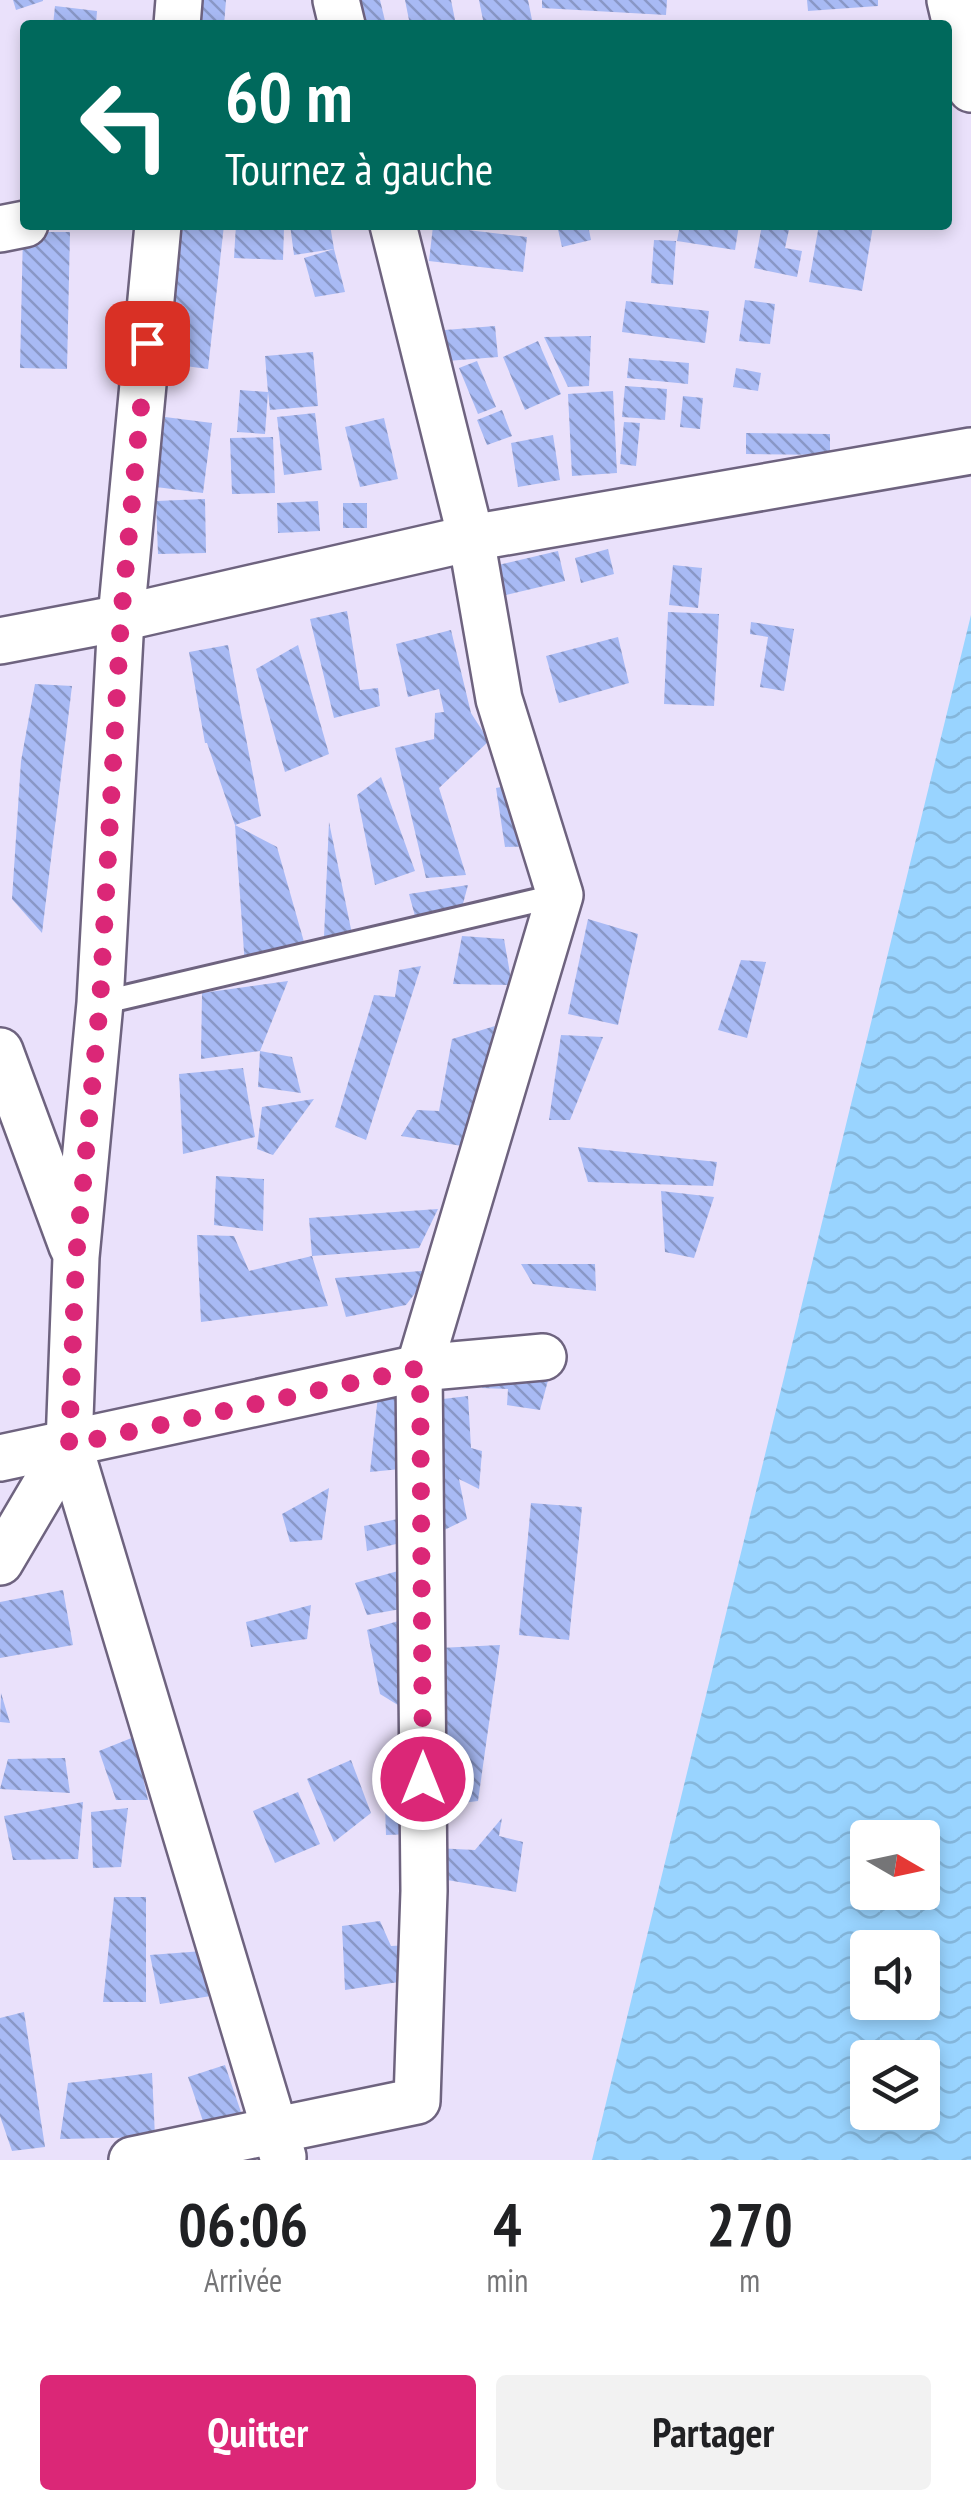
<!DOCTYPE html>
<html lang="fr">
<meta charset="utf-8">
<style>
body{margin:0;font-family:"PT Sans Narrow",sans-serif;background:#f2f2f2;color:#202124;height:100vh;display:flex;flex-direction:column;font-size:38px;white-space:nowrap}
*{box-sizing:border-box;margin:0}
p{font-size:32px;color:#757577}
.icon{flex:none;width:55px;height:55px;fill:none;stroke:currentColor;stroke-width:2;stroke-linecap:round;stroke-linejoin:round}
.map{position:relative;height:2160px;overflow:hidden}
.details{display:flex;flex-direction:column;background:#fff;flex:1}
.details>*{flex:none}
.top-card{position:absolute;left:20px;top:20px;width:932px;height:210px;border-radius:10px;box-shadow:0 5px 15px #0003;background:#00695c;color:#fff;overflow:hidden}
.needle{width:65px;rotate:99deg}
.tools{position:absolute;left:850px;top:1820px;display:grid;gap:20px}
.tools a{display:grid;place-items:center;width:90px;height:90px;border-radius:10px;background:#fff;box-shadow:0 5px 15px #0003;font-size:50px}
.pin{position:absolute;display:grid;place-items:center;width:85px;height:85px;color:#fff;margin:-42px;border-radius:20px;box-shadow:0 5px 15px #0006}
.me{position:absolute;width:110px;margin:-55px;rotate:0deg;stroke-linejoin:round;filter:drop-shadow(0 0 8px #0008)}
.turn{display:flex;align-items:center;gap:35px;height:210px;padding:0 40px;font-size:45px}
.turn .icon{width:130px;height:130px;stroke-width:2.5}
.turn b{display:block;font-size:70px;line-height:85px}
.eta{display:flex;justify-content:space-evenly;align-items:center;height:170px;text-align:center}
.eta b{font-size:60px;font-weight:800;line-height:70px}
.primary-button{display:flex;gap:20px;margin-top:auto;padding:20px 40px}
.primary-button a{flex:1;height:115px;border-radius:10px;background:#db2777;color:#fff;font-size:40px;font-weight:800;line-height:115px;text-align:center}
.primary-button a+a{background:#f2f2f2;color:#202124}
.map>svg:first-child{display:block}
.water{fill:url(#water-waves);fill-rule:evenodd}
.building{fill:url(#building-back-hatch)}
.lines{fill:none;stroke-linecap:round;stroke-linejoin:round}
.lane-casing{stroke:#6e637f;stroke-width:28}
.street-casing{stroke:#6e637f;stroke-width:50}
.lane{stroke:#fff;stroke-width:22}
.street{stroke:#fff;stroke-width:45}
.route{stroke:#db2777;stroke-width:18;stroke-dasharray:0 32.4}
</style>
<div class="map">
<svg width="971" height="2160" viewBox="0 0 971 2160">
<defs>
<pattern id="water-waves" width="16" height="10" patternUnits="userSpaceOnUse" patternTransform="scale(2.5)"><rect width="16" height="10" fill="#99d4ff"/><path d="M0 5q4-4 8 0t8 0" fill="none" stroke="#84b6db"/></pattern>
<pattern id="building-back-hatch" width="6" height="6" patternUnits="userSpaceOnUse" patternTransform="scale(2.5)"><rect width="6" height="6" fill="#a8baf4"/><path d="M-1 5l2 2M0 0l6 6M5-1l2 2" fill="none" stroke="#8997c6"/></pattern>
</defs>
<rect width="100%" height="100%" fill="#eae1fb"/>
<path class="water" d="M971 615V2160H592ZM868 1838H922V1892H868ZM868 1948H922V2002H868ZM868 2058H922V2112H868Z"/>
<g class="building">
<path d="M13 0H43V1L16 10Z"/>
<path d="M200 0H226L224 25H198Z"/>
<path d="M353 0H380L386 25H360Z"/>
<path d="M405 0H451L456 25H410Z"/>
<path d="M479 0H528L533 25H484Z"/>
<path d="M542 0H667L666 15 542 8Z"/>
<path d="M807 0H878V6L808 11Z"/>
<path d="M55 6 97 11 96 25H53Z"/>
<path d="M176 225H224L208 369 162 363Z"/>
<path d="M236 225 284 227 283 260 234 258Z"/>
<path d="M290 225H330L334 249 294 255Z"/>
<path d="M557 225H588L591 240 562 247Z"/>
<path d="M680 225H739L735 250 677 241Z"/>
<path d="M762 225H790L785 248 802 251 797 277 754 268Z"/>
<path d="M819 225 873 226 862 291 809 282Z"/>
<path d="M433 226 527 237 523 272 429 261Z"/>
<path d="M23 232H70L67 369 20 368Z"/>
<path d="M654 240 676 241 673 285 651 283Z"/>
<path d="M334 249 345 292 315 297 304 258Z"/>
<path d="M745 300 775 304 770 344 739 341Z"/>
<path d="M626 301 709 311 705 343 622 332Z"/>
<path d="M495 326 498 357 447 361 445 330Z"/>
<path d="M591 336 589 386 568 387 544 337Z"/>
<path d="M538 341 561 394 525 410 503 357Z"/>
<path d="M313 352 318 406 270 410 268 392 265 434 237 432 240 390 268 392 265 356Z"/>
<path d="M629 358 689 363 688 384 627 378Z"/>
<path d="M477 361 496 407 478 414 459 368Z"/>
<path d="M736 368 761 373 758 391 733 387Z"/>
<path d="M625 386 667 389 665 420 622 417Z"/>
<path d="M613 391 617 473 572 476 568 394Z"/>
<path d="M683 396 703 398 700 429 680 427Z"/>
<path d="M502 410 512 436 487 445 477 420Z"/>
<path d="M315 413 322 470 284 475 277 417Z"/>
<path d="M165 417 212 423 203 493 156 487Z"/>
<path d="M384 418 398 479 360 487 345 427Z"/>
<path d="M624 422 640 423 636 466 620 464Z"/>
<path d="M746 433 830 434V455L746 454Z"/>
<path d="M553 435 560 480 518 487 511 443Z"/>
<path d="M273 437 275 493 232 494 230 438Z"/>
<path d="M205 499 206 553 158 554 156 501Z"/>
<path d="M318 501 320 531 278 533 277 503Z"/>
<rect x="343" y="503" width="24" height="25"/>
<path d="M608 549 614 574 581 583 575 558Z"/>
<path d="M558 551 565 581 502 596 494 566Z"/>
<path d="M673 565 702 568 698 608 669 605Z"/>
<path d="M347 611 360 690 378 688 380 706 334 718 310 619Z"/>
<path d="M668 612 719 614 714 706 664 704Z"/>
<path d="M751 622 794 629 784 691 760 687 768 637 750 634Z"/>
<path d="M451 630 471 713 489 741 439 788 466 875 426 878 395 748 434 739 435 713 444 712 439 689 408 697 396 644Z"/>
<path d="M618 637 629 683 559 703 546 656Z"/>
<path d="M228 645 261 816 235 825 207 743H205L189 652Z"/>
<path d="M298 645 329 754 285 772 256 669Z"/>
<path d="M35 684 72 686 42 933 12 899 21 761Z"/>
<path d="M381 777 415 871 375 885 357 795Z"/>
<path d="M531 781 538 846 505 847 496 788Z"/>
<path d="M329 822 352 934 324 937Z"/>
<path d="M235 825 277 847 308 956 245 966Z"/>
<path d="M468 885 460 915 415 916 409 894Z"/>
<path d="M588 919 638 934 618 1025 568 1014Z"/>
<path d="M462 936 504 939 512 985 453 984Z"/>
<path d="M741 960 766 962 747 1038 718 1030Z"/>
<path d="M421 966 366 1140 335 1127 374 995 395 997 399 970Z"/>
<path d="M288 981 260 1051 201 1059 202 993Z"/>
<path d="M495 1026 462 1146 401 1136 417 1110 439 1111 452 1039Z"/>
<path d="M561 1035 603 1037 570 1120H549Z"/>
<path d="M260 1051 292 1057 301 1093 258 1087Z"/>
<path d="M243 1068 255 1137 183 1154 179 1074Z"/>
<path d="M314 1099 273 1155 257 1149 262 1107Z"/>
<path d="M578 1147 717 1162 713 1186 588 1182Z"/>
<path d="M216 1176 264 1179 263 1231 214 1225Z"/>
<path d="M661 1191 714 1197 694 1258 665 1252Z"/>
<path d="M438 1209 419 1248 312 1256 309 1218Z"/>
<path d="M197 1235 234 1236 249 1271 312 1256 328 1306 201 1322Z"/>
<path d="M521 1264H595L596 1291 533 1284Z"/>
<path d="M433 1270 406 1305 346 1317 335 1278Z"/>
<path d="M487 1357 553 1362 540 1410 507 1405 508 1389 482 1388Z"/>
<path d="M380 1376 425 1377 421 1467 370 1472Z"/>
<path d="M468 1396 471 1448 482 1451 479 1489 459 1479 467 1519 436 1534 443 1399Z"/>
<path d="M329 1488 322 1540 290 1542 282 1514Z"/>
<path d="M531 1503 582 1507 569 1640 519 1635Z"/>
<path d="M417 1515V1539L367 1551 364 1526Z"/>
<path d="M416 1566 412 1607 367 1615 355 1583Z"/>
<path d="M63 1590 73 1645 0 1658V1602Z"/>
<path d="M311 1605 307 1639 251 1647 246 1622Z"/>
<path d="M416 1616 414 1715 380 1694 367 1630Z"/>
<path d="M500 1645 478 1801 438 1806 439 1648Z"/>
<path d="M1 1693 10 1723 0 1722Z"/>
<path d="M134 1737 148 1800H116L99 1751Z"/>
<path d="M65 1758 70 1793 0 1789 8 1759Z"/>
<path d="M351 1760 371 1813 334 1842 307 1779Z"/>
<path d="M411 1773 414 1834 386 1835 384 1775Z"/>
<path d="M298 1792 320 1844 275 1863 253 1811Z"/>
<path d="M83 1802 78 1859 13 1860 4 1816Z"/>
<path d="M128 1808 121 1867 93 1868 91 1812Z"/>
<path d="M502 1818 499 1836 523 1842 516 1892 436 1878 435 1848 475 1850Z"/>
<path d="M114 1897H146V2002H103Z"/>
<path d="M380 1921 391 1946 410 1945 419 1979 345 1990 342 1926Z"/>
<path d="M203 1951 211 1996 160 2004 150 1955Z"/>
<path d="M24 2012 45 2147 12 2151 0 2116V2018Z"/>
<path d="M225 2065 243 2118 206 2130 188 2077Z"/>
<path d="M152 2073 155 2137 60 2139 68 2083Z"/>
</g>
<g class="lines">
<g class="lane-casing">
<path id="lane" d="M100 1003 560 895"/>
</g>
<g class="street-casing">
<g id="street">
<path d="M336 0 342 25"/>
<path d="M950 0 971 89"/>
<path d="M177 25 179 0"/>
<path d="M0 229 25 224"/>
<path d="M0 641 121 618 471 538 971 451"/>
<path d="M0 1051 72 1246"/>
<path d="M69 1445 283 2157"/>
<path d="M0 1458 419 1368 543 1357"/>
<path d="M0 1562 69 1445 76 1257 100 1003 121 618 158 225"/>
<path d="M132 2160 417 2101 424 1891 419 1368 560 895 499 699 471 538 393 225"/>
</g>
</g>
<use href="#lane" class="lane"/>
<use href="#street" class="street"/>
</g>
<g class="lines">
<path class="route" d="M147 343 121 618 100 1003 76 1258 69 1445 420 1368 423 1779"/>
</g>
</svg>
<div class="tools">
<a><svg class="needle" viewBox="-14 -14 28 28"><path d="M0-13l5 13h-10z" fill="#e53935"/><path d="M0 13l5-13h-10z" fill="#757577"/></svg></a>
<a><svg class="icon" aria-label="sound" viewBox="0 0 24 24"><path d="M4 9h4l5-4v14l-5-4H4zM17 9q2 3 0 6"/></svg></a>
<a><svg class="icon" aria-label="layers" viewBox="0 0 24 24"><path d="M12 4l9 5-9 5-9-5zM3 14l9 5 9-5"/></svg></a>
</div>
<div class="pin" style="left:147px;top:343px;background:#d93025"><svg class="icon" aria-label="arrive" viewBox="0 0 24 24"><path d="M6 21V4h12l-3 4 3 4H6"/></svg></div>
<svg class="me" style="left:423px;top:1779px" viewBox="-20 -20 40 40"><circle r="17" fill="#db2777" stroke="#fff" stroke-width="3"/><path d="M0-11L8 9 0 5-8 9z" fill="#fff"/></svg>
<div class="top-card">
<div class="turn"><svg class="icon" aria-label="left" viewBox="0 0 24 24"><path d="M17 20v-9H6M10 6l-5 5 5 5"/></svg><div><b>60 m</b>Tournez à gauche</div></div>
</div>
</div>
<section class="details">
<div class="eta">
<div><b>06:06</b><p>Arrivée</p></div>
<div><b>4</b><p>min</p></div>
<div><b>270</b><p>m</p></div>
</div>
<div class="primary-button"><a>Quitter</a><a>Partager</a></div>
</section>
